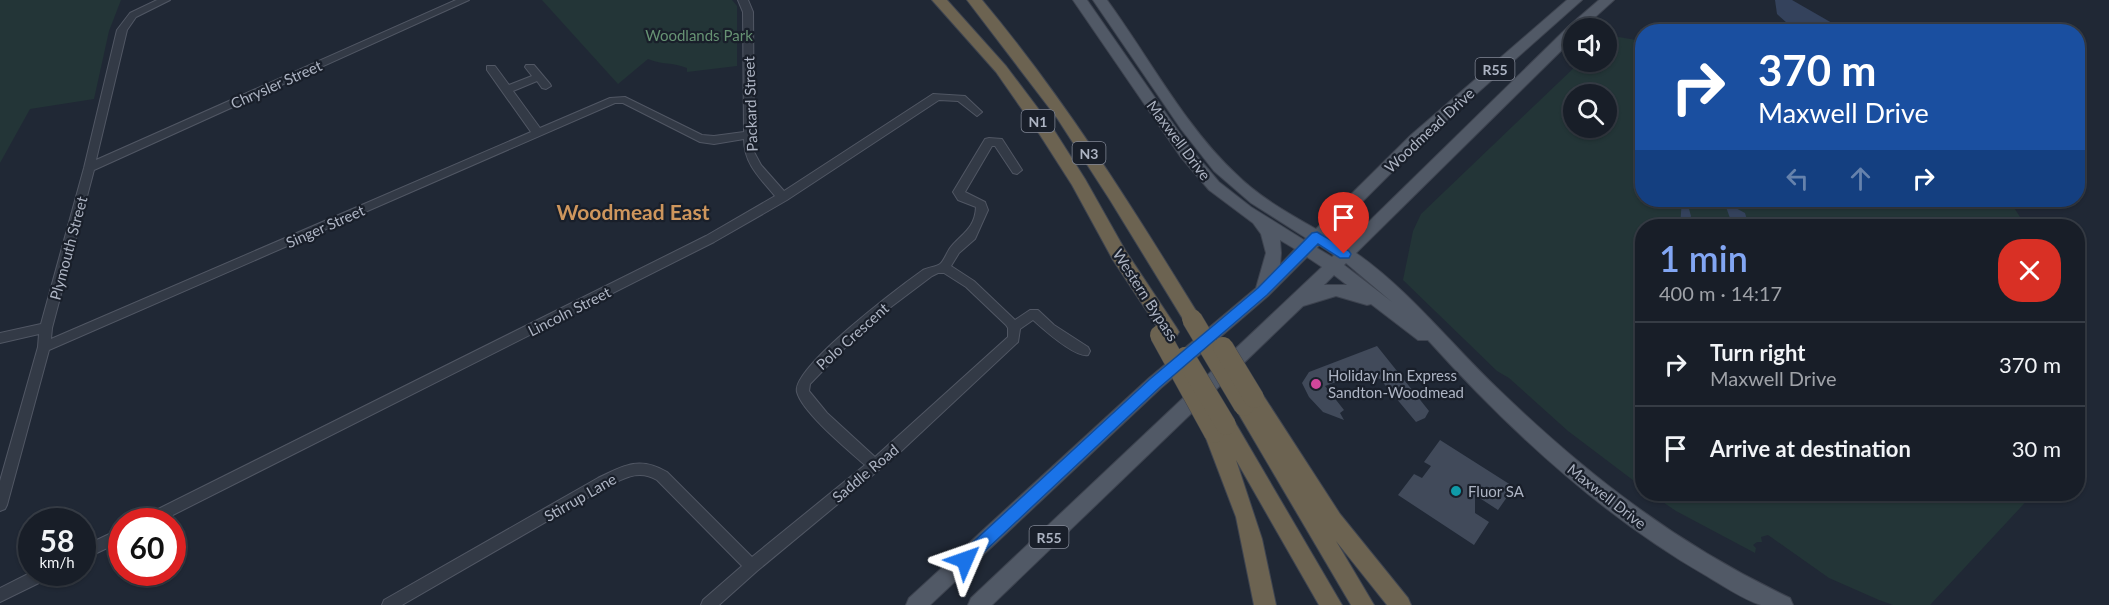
<!DOCTYPE html>
<meta charset="utf-8">
<style>
body{margin:0;font-family:Lato,sans-serif;background:#212730;color:#f1f3f6;height:100vh;display:flex;flex-direction:column;font-size:22px;white-space:nowrap}
*{box-sizing:border-box;margin:0}
p{font-size:20px;color:#9fa2a8}
.icon{flex:none;width:33px;height:33px;fill:none;stroke:currentColor;stroke-width:2;stroke-linecap:round;stroke-linejoin:round}
.map{position:relative;flex:1;overflow:hidden}
.sheet{position:absolute;left:1635px;top:219px;width:450px;height:282px;display:flex;flex-direction:column;background:#181e28;border-radius:24px;box-shadow:0 2px 4px #0004,0 0 0 2px #363c45}
.sheet>*{flex:none}
.banner{position:absolute;left:1635px;top:24px;width:450px;height:183px;border-radius:24px;box-shadow:0 2px 4px #0004,0 0 0 2px #363c45;background:#1a4fa0;color:#fff;overflow:hidden}
.buttons{position:absolute;left:1563px;top:18px;display:grid;gap:12px}
.buttons a{display:grid;place-items:center;width:54px;height:54px;border-radius:50%;background:#181e28;box-shadow:0 2px 4px #0004,0 0 0 2px #363c45;font-size:30px}
.speed{position:absolute;left:18px;top:508px;display:flex;gap:12px;font-size:30px;font-weight:700;text-align:center}
.speed>*{display:grid;place-content:center;width:78px;height:78px;border-radius:50%;background:#181e28;box-shadow:0 2px 4px #0004,0 0 0 2px #363c45;line-height:1}
.speed small{font-size:15px;font-weight:400}
.speed .limit{border:9px solid #d22;background:#fff;color:#111}
.pin{position:absolute;display:grid;place-items:center;width:51px;height:51px;color:#fff;margin:-62px -26px;border-radius:50% 50% 50% 0;rotate:-45deg;box-shadow:0 0 6px #0007}
.pin .icon{rotate:45deg}
.me{position:absolute;width:66px;margin:-33px;rotate:47deg;stroke-linejoin:round;filter:drop-shadow(0 0 4px #0008)}
.turn{display:flex;align-items:center;gap:21px;height:126px;padding:0 24px;font-size:27px}
.turn .icon{width:78px;height:78px;stroke-width:2.5}
.turn b{display:block;font-size:42px;line-height:51px}
.lanes{display:flex;align-items:center;height:57px;padding:0 24px;background:#0003;justify-content:center;gap:30px;direction:ltr}
.lanes .off{opacity:.35}
.round{display:grid;place-items:center;flex:none;width:63px;height:63px;border-radius:24px;background:#212730}
.summary{display:flex;align-items:center;justify-content:space-between;height:102px;padding:0 24px}
h1{font-size:36px;font-weight:600;line-height:45px;color:#82a6f3}
ul{padding:0;list-style:none}
li{display:flex;align-items:center;gap:18px;height:84px;padding:0 24px;border-top:2px solid #363c45}
li div{flex:1}
li b{display:block;font-size:22px}
li em{font-style:normal}
.map>svg:first-child{display:block}
.green{fill:#233537;fill-rule:evenodd}
.water{fill:#34425c}
.building{fill:#414a5a}
.lines{fill:none;stroke-linecap:round;stroke-linejoin:round}
.minor-casing{stroke:#515764;stroke-width:2}
.major-casing{stroke:#3d434f;stroke-width:2}
.highway-casing{stroke:#3e4450;stroke-width:2}
.minor{fill:#333a46;fill-rule:evenodd}
.major{fill:#515966;fill-rule:evenodd}
.highway{fill:#6c6351;fill-rule:evenodd}
.highway-bridge-casing{stroke:#3e4450;stroke-width:21;stroke-linecap:butt}
.highway-bridge{stroke:#6c6351;stroke-width:20}
.route{fill:#1a73e8;stroke:#114b97;stroke-width:1.5}
.hotel-dot{fill:#d1479c;stroke:#191f2a;stroke-width:2}
.culture-dot{fill:#0f9aa8;stroke:#191f2a;stroke-width:2}
.labels{text-anchor:middle;dominant-baseline:central;stroke-width:4.5;stroke-linejoin:round;paint-order:stroke}
.shield{fill:#191f2a;stroke:#818795;stroke-width:1.5}
.shield-label{font-size:14px;font-weight:bold;fill:#adb4c3}
.park-label{font-size:15px;fill:#669273;stroke:#191f2a}
.street-label{font-size:15px;fill:#adb4c3;stroke:#191f2a}
.poi-label{font-size:15px;fill:#adb4c3;stroke:#191f2a;text-anchor:start}
.district-label{font-size:21px;font-weight:bold;fill:#ce965d;stroke:#191f2a}
</style>
<div class="map">
<svg width="2109" height="605" viewBox="0 0 2109 605">
<rect width="100%" height="100%" fill="#202835"/>
<g class="green">
<path d="M0 0H121L109 31 94 99 30 109 0 163Z"/>
<path d="M542 0H732L737 6V66L687 72V68C673 62 661 65 648 59L618 84Z"/>
<path d="M1607 35 1642 41V200H2009L2022 220 2019 226H1642V487L1568 431 1509 378 1497 371 1403 280 1413 231 1421 214 1580 62H1606ZM1574 94H1606V128H1574Z"/>
<path d="M1651 494H2033L1930 605H1893L1879 600 1829 578 1768 535 1761 537 1762 542H1757L1753 545 1756 548 1755 553 1676 511Z"/>
</g>
<g class="water">
<path d="M1775 0H1792L1846 31H1796L1777 14Z"/>
<path d="M1682 200H1714L1715 202 1690 205 1689 209 1691 216 1689 222 1692 226H1680Z"/>
<path d="M1730 205 1745 213 1749 226H1729L1731 221 1726 207Z"/>
</g>
<g class="building">
<path d="M1377 346 1429 411 1425 418 1416 422 1380 379 1363 372 1325 386 1344 410 1340 413 1344 420 1323 412 1309 397 1302 383 1309 372Z"/>
<path d="M1440 440 1514 487 1498 510 1475 495V513L1489 522 1474 545 1398 495 1414 474 1422 478 1431 466 1424 462Z"/>
</g>
<g class="lines">
<g class="minor-casing">
<g id="minor">
<path d="M157 0H170L136 17 127 30 96 160 456 0H469L94 170 52 328 51 339 531 132 487 70V66H495L509 85 532 76 525 67 526 65H534L550 84 551 86 546 89 542 88 537 81 513 91 540 128 610 98 625 97 702 135 714 136 744 132 743 12 738 0H748L753 12 754 152 761 165 784 191 933 94 965 96 982 112 977 116 958 101 939 100 787 200 714 242 159 522H138L140 518 706 236 775 196C760 178 744 164 744 139L714 144 700 142 623 103H615L49 350 7 505 5 509 0 511V481L38 347 39 334 0 343V333L41 324 84 168 117 30 130 13Z"/>
<path d="M989 138 1002 139 1022 170 1017 174 1013 173 995 146H992L965 192 985 202 988 210 975 239 959 253 951 266 974 281 1015 320 1030 310H1038L1054 325 1088 347 1090 351 1088 355C1075 358 1043 329 1033 320L1020 329 1018 342 897 455 757 571 719 605H701L703 600 742 566 657 480C639 469 625 478 608 486L402 605H382L384 600 598 478C624 465 640 456 667 472L752 557 865 465C848 450 802 412 797 392 791 368 902 285 923 270 929 267 936 267 940 264 944 261 947 252 950 248 961 234 975 229 976 207L958 200 953 192 985 139ZM944 273 966 287 1006 325 1008 328V337L875 457 827 413 809 391 810 384 867 325 932 276 938 273Z"/>
<path d="M122 528V541L82 560V547Z"/>
<path d="M32 572 51 573 49 578 0 602V588Z"/>
</g>
</g>
<g class="major-casing">
<path id="major" d="M1073 0H1087L1190 148 1219 182 1251 207 1304 240 1306 238 1251 203 1214 171 1181 129 1093 0H1107C1148 56 1186 128 1236 174 1259 197 1288 213 1316 229L1411 135 1567 0H1582L1421 143 1328 236 1344 246 1570 25 1599 0H1614L1583 28H1574V38L1356 253C1409 290 1450 343 1497 388 1587 475 1676 544 1790 598L1793 605C1783 605 1770 605 1761 605 1742 599 1722 585 1705 575 1601 515 1508 429 1428 340H1418L1371 304 1367 305 1336 296 1303 306 992 605H968L971 598 1322 267 1307 257 1268 296 1161 388 930 605H906L909 598 1149 378 1256 288 1266 253 1261 234 1253 223 1209 190 1180 156ZM1280 240 1295 249 1280 265 1281 253ZM1319 245 1334 255 1332 257 1317 248ZM1346 263 1392 302 1344 265ZM1334 275 1347 285H1324Z"/>
</g>
<g class="highway-casing">
<g id="highway">
<path d="M932 0H947L1006 66 1052 127 1085 179 1125 250 1176 327 1179 332 1176 337 1170 339 1164 337 1113 260 1072 185 1040 135 996 72Z"/>
<path d="M967 0H982C1064 98 1131 205 1198 314L1201 319 1198 324 1192 326 1186 324 1110 200 1057 118Z"/>
<path d="M1254 390 1261 392 1340 514 1408 598 1411 605H1387L1336 541 1374 605H1351L1234 406 1237 400 1244 398 1247 392Z"/>
<path d="M1226 417 1233 419 1342 605H1319L1236 460 1262 539 1276 605H1254L1236 517 1204 433 1207 427 1217 426 1219 419Z"/>
</g>
</g>
<use href="#minor" class="minor"/>
<use href="#major" class="major"/>
<use href="#highway" class="highway"/>
<g class="highway-bridge-casing">
<g id="highway-bridge">
<path d="M1192 319 1244 406"/>
<path d="M1160 335 1214 433"/>
<path d="M1223 347 1254 398"/>
<path d="M1185 357 1226 425"/>
</g>
</g>
<use href="#highway-bridge" class="highway-bridge"/>
</g>
<path class="route" d="M1317 232 1349 251 1351 254 1349 258H1340L1318 244 1267 295 1160 387 970 565 965 567 959 565 957 560 959 555 1150 379 1258 288 1312 233Z"/>
<circle class="hotel-dot" cx="1316" cy="384" r="6"/>
<circle class="culture-dot" cx="1456" cy="491" r="6"/>
<g class="labels">
<g class="shield">
<rect x="1475.5" y="58" width="39" height="22" rx="4.5"/>
<rect x="1021.5" y="110" width="33" height="22" rx="4.5"/>
<rect x="1072.5" y="142" width="33" height="22" rx="4.5"/>
<rect x="1029.5" y="526" width="39" height="22" rx="4.5"/>
</g>
<g class="shield-label">
<text x="1495" y="69">R55</text>
<text x="1038" y="121">N1</text>
<text x="1089" y="153">N3</text>
<text x="1049" y="537">R55</text>
</g>
<g class="park-label">
<text x="699" y="35">Woodlands Park</text>
</g>
<g class="street-label">
<text transform="translate(276 84) rotate(-24)">Chrysler Street</text>
<text transform="translate(750 104) rotate(-92)">Packard Street</text>
<text transform="translate(1429 130) rotate(-43)">Woodmead Drive</text>
<text transform="translate(1179 140) rotate(53)">Maxwell Drive</text>
<text transform="translate(325 226) rotate(-24)">Singer Street</text>
<text transform="translate(68 248) rotate(-75)">Plymouth Street</text>
<text transform="translate(1146 295) rotate(57)">Western Bypass</text>
<text transform="translate(569 311) rotate(-27)">Lincoln Street</text>
<text transform="translate(852 336) rotate(-42)">Polo Crescent</text>
<text transform="translate(865 473) rotate(-40)">Saddle Road</text>
<text transform="translate(1607 496) rotate(38)">Maxwell Drive</text>
<text transform="translate(580 497) rotate(-30)">Stirrup Lane</text>
</g>
<g class="poi-label">
<text x="1328" y="375">Holiday Inn Express<tspan x="1328" dy="17">Sandton-Woodmead</tspan></text>
<text x="1468" y="491">Fluor SA</text>
</g>
<g class="district-label">
<text x="633" y="211">Woodmead East</text>
</g>
</g>
</svg>
<div class="buttons">
<a><svg class="icon" aria-label="sound" viewBox="0 0 24 24"><path d="M4 9h4l5-4v14l-5-4H4zM17 9q2 3 0 6"/></svg></a>
<a><svg class="icon" aria-label="search" viewBox="0 0 24 24"><circle cx="10" cy="10" r="6"/><path d="M15 15l6 6"/></svg></a>
</div>
<div class="speed"><div>58<small>km/h</small></div><div class="limit">60</div></div>
<div class="pin" style="left:1344px;top:254px;background:#d93025"><svg class="icon" aria-label="arrive" viewBox="0 0 24 24"><path d="M6 21V4h12l-3 4 3 4H6"/></svg></div>
<svg class="me" style="left:965px;top:560px" viewBox="-20 -20 40 40"><path d="M0-17L14 15 0 8-14 15z" fill="#1a73e8" stroke="#fff" stroke-width="4"/></svg>
<div class="banner">
<div class="turn"><svg class="icon" aria-label="right" viewBox="0 0 24 24"><path d="M7 20v-9h11M14 6l5 5-5 5"/></svg><div><b>370 m</b>Maxwell Drive</div></div>
<div class="lanes"><svg class="icon off" aria-label="left" viewBox="0 0 24 24"><path d="M17 20v-9H6M10 6l-5 5 5 5"/></svg><svg class="icon off" aria-label="ahead" viewBox="0 0 24 24"><path d="M12 20V5M6 11l6-6 6 6"/></svg><svg class="icon" aria-label="right" viewBox="0 0 24 24"><path d="M7 20v-9h11M14 6l5 5-5 5"/></svg></div>
</div>
<section class="sheet">
<div class="summary"><div><h1>1 min</h1><p>400 m · 14:17</p></div><a class="round" style="background:#d93025;color:#fff"><svg class="icon" aria-label="close" viewBox="0 0 24 24"><path d="M6 6l12 12M18 6L6 18"/></svg></a></div>
<ul>
<li><svg class="icon" aria-label="right" viewBox="0 0 24 24"><path d="M7 20v-9h11M14 6l5 5-5 5"/></svg><div><b>Turn right</b><p>Maxwell Drive</p></div><em>370 m</em></li>
<li><svg class="icon" aria-label="arrive" viewBox="0 0 24 24"><path d="M6 21V4h12l-3 4 3 4H6"/></svg><div><b>Arrive at destination</b></div><em>30 m</em></li>
</ul>
</section>
</div>
